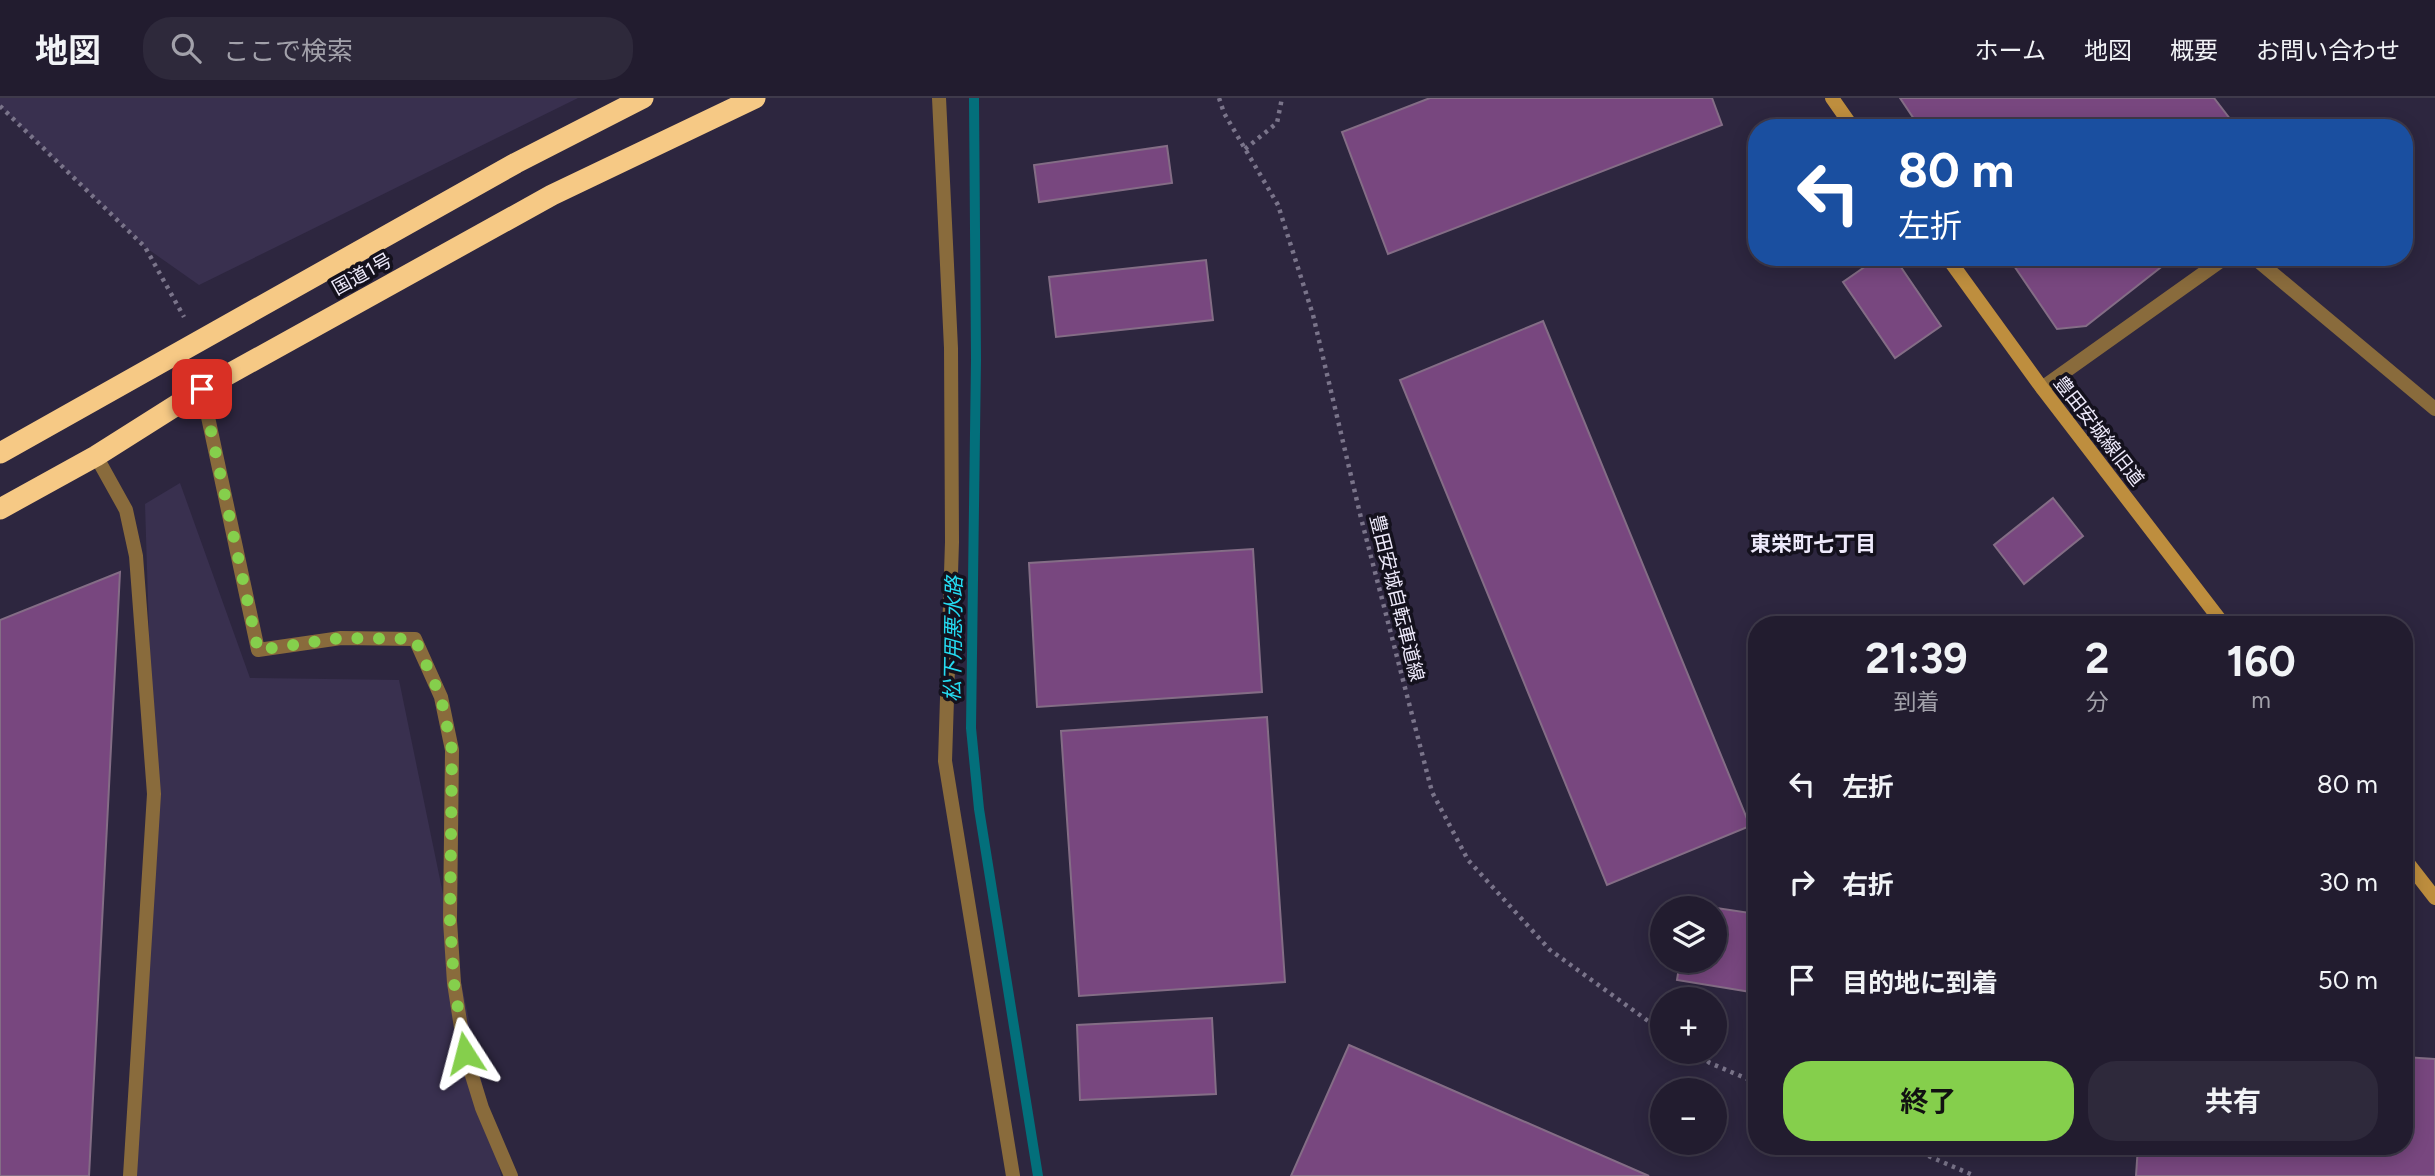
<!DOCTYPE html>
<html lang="ja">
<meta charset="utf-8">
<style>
body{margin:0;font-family:Figtree,"Noto Sans JP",sans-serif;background:#2e293b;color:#f1f3f6;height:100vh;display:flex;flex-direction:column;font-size:26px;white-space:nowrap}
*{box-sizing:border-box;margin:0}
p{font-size:23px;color:#a2a1aa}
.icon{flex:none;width:38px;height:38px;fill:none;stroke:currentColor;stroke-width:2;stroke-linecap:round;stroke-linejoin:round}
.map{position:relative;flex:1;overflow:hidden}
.side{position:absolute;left:1748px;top:518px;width:665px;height:539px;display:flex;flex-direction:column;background:#221c2f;border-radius:28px;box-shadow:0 4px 18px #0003,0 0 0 2px #3f3a4b}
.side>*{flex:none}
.hud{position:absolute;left:1748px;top:21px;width:665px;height:147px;border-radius:28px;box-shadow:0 4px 18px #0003,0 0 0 2px #3f3a4b;background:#1a4fa0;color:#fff;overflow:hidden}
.fabs{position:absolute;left:1650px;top:798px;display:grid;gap:14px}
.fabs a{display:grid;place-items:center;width:77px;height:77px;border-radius:50%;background:#221c2f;box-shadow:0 4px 18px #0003,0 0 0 2px #3f3a4b;font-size:35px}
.pin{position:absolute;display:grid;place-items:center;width:60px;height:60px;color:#fff;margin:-30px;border-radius:14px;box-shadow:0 4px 10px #0006}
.me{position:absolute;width:77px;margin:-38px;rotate:351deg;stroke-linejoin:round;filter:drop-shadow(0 0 5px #0008)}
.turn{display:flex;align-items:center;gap:24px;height:147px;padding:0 35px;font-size:32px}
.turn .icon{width:91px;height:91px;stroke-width:2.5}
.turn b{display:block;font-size:49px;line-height:60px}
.eta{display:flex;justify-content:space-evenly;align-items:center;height:119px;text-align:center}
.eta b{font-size:42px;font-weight:700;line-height:49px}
.action{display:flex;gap:14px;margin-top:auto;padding:14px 35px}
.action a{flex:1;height:80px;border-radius:28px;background:#85cf4c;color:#111;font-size:28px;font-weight:700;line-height:80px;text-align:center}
.action a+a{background:#2e293b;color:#f1f3f6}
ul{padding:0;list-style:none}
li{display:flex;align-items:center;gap:21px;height:98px;padding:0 35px}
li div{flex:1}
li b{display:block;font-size:26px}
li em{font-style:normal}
header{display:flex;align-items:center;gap:42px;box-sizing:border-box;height:98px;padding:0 35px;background:#221c2f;border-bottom:2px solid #3f3a4b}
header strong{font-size:33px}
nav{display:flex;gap:38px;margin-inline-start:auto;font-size:24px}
.search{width:490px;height:63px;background:#2e293b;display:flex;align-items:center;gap:18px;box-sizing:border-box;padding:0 24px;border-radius:28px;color:#a2a1aa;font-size:26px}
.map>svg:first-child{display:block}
.built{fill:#39304f}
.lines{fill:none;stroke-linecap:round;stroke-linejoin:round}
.stream{stroke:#036f7b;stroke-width:10}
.building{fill:#78477f;stroke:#846d86;stroke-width:2}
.path{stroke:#7a748a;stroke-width:4.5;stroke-dasharray:3.5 5;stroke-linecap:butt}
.lane{stroke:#896b3c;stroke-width:14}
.street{stroke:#896b3c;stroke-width:14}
.secondary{stroke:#be8e3e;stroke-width:14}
.highway{stroke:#f6c985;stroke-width:21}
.route{stroke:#85cf4c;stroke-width:12;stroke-dasharray:0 21.6}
.labels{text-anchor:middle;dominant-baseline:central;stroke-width:7;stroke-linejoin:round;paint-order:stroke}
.street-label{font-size:19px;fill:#eeeafb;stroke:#14111d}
.neighbourhood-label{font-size:21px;font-weight:bold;fill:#eeeafb;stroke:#14111d}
.water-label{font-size:21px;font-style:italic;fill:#25dbf1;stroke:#14111d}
</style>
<header>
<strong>地図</strong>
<div class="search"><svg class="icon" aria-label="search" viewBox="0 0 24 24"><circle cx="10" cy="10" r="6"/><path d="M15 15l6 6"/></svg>ここで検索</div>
<nav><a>ホーム</a><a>地図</a><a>概要</a><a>お問い合わせ</a></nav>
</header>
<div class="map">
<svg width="2435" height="1078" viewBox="0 0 2435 1078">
<rect width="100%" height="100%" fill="#2d263f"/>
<g class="built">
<path d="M0 0H578L199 187 145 149 0 8Z"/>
<path d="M180 385 250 580 399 582 501 1078H130L154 696 145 406Z"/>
</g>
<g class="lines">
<path class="stream" d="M974 0 976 261 971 630 979 711 1038 1078"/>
</g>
<g class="building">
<path d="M1430 0H1712L1722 27 1388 156 1342 34Z"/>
<path d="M1900 0H2214L2237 30H1920Z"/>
<path d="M1167 48 1172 85 1039 104 1034 67Z"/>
<path d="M1879 159H1894L1941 228 1895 260 1843 184Z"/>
<path d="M2008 159H2174L2086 228 2057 231Z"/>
<path d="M1206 162 1213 222 1056 239 1049 179Z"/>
<path d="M1543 223 1750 728 1607 787 1400 282Z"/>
<path d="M2053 400 2083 438 2024 486 1994 447Z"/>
<path d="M1253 451 1262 594 1037 609 1029 465Z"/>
<path d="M120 474 89 1078H0V522Z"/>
<path d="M1267 619 1285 884 1079 898 1061 633Z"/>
<path d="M1690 806 1757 816V895L1677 882 1680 863H1715V810H1689Z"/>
<path d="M1212 920 1216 996 1080 1002 1077 927Z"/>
<path d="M1349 947 1649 1078H1291Z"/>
<path d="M2404 959 2435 961V1078H2136L2138 1048H2404Z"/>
</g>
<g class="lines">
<g class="path">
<path d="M1219 0 1224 15 1278 107 1313 217 1361 420 1432 694 1468 762 1550 852 1662 933"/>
<path d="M0 8 145 149 184 219"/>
<path d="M1245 51 1277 25 1282 0"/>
<path d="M1693 954 1710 965 1757 985"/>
<path d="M1905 1048 1975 1078"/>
</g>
<path class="lane" d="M96 358 126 412 136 458 154 696 130 1078"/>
<g class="street">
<path d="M939 0 951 250 952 444 945 663 1013 1078"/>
<path d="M2042 290 2222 162 2258 163 2435 311"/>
<path d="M202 291 258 552 341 540 415 541 441 599 452 652 450 823 454 885 465 955 482 1010 511 1078"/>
</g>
<g class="secondary">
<path d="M1832 0 1853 30"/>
<path d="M1947 159 2042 290 2224 527"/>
<path d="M2404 760 2435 800"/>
</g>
<g class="highway">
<path d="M0 355 516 65 643 0"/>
<path d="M0 411 96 358 202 291 552 97 755 0"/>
</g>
</g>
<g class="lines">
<path class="route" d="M202 291 258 552 341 540 415 541 441 600 452 652 450 823 454 885 465 955"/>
</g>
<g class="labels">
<g class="street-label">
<text transform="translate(362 176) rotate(-29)">国道1号</text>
<text transform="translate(2099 333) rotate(52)">豊田安城線旧道</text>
<text transform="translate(1397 500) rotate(76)">豊田安城自転車道線</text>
</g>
<g class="neighbourhood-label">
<text x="1813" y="445">東栄町七丁目</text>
</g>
<g class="water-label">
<text transform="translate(953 541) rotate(-89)">松下用悪水路</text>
</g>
</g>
</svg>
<div class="fabs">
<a><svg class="icon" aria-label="layers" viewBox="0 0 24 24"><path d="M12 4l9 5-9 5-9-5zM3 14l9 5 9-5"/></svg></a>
<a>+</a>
<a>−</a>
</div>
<div class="pin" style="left:202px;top:291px;background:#d93025"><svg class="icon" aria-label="arrive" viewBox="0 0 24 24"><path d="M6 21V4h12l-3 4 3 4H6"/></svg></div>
<svg class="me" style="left:465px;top:955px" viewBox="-20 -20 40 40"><path d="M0-17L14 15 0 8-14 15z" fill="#85cf4c" stroke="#fff" stroke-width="4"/></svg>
<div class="hud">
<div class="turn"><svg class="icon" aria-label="left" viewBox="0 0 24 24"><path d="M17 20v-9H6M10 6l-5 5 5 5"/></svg><div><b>80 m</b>左折</div></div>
</div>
<section class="side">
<div class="eta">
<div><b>21:39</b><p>到着</p></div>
<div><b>2</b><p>分</p></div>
<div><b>160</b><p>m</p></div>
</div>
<ul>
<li><svg class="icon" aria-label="left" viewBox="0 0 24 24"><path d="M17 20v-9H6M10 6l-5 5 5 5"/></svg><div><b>左折</b></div><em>80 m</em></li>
<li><svg class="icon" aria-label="right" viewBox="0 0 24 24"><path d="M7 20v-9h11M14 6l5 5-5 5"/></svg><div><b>右折</b></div><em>30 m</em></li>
<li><svg class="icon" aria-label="arrive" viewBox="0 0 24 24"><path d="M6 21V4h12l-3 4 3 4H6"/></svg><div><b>目的地に到着</b></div><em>50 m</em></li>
</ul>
<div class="action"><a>終了</a><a>共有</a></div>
</section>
</div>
